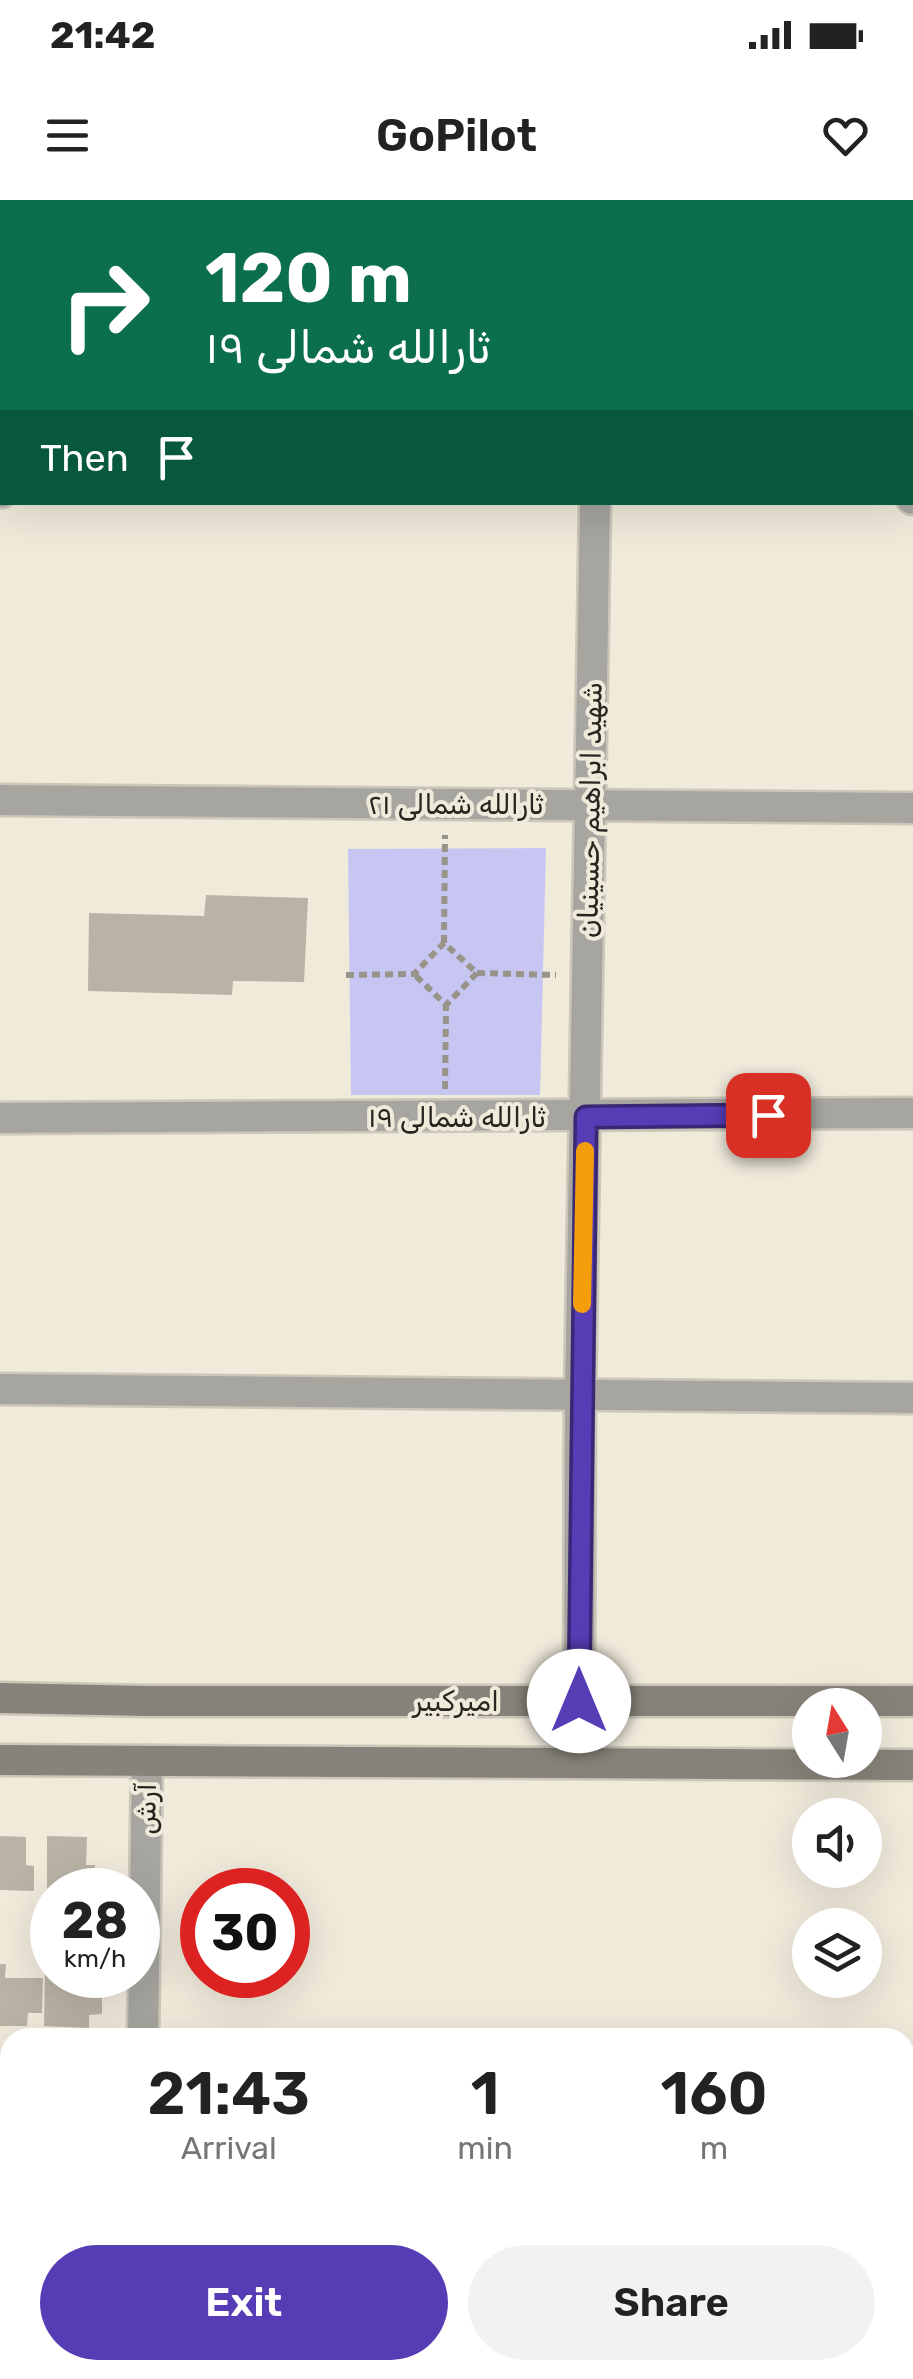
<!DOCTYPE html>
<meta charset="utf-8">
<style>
body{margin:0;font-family:Rubik,Vazirmatn,sans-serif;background:#f2f2f2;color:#222;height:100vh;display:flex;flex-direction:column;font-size:38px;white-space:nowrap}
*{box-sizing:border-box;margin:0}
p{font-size:32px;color:#767676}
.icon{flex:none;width:55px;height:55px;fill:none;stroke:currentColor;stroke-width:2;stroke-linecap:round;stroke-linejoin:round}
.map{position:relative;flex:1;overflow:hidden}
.panel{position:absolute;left:0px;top:1828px;width:915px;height:352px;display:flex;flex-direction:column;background:#fff;border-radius:30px 30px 0 0;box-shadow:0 10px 40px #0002}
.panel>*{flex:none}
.banner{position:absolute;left:0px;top:0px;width:915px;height:305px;box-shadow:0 10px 40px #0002;background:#0b6e4f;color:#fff;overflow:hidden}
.needle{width:65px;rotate:349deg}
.controls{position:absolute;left:792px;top:1488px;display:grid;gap:20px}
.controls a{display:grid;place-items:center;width:90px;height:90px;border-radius:50%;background:#fff;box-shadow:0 10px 40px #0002;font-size:50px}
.speed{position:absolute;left:30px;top:1668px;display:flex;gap:20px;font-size:50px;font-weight:700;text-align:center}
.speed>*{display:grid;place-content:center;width:130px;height:130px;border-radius:50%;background:#fff;box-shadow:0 10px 40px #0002;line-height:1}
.speed small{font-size:25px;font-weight:400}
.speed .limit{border:15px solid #d22;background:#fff;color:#111}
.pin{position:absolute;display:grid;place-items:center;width:85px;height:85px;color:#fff;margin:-42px;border-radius:20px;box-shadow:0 5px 15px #0006}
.me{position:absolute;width:110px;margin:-55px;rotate:0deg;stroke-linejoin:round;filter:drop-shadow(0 0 8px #0008)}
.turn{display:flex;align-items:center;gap:35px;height:210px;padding:0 40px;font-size:45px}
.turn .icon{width:130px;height:130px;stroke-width:2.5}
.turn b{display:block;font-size:70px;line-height:85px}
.then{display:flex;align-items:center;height:95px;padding:0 40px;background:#0003;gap:20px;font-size:38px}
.eta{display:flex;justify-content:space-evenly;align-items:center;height:170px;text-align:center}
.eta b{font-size:60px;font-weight:600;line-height:70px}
.action{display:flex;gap:20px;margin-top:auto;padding:20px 40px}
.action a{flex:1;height:115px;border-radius:60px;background:#563db5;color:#fff;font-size:40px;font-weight:600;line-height:115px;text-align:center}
.action a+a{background:#f2f2f2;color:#222}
.status{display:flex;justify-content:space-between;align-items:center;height:70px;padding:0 50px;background:#fff;direction:ltr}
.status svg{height:28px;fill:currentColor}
header{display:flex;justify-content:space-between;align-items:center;height:130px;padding:0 40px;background:#fff;font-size:45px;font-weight:600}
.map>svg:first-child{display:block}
.green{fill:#c7c6f3}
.building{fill:#b9b3a5}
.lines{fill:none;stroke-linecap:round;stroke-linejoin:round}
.street-casing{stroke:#ccc7b9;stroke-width:35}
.secondary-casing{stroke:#ccc7b9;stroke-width:35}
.path{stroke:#989489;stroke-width:6;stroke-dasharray:8 5;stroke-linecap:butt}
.street{stroke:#a7a59f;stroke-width:30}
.secondary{stroke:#87837a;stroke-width:30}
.route-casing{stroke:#382876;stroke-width:25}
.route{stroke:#563db5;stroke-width:18}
.slow{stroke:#f59e0b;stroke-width:18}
.labels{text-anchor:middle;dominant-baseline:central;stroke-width:8;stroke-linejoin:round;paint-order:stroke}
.street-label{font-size:28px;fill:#27251f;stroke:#f0eadb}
</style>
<div class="status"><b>21:42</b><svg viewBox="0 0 49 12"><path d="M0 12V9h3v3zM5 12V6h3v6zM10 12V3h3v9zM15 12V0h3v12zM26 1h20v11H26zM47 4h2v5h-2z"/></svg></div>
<header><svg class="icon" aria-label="menu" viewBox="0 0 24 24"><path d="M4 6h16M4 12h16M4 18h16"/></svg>GoPilot<svg class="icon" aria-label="heart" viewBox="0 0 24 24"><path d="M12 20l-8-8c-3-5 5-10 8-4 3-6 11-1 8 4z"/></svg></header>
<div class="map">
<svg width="913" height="2179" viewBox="0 0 913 2179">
<rect width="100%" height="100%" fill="#f0eadb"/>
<path class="green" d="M546 648 540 895H351L348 649Z"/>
<g class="building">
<path d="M206 695 308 698 304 782 233 781 232 795 88 791 89 713 204 716Z"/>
<path d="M0 1636 26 1637V1665L34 1666V1691L0 1690Z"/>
<path d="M47 1636 87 1637 86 1665H95L94 1690 47 1689Z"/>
<path d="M0 1764H6L5 1778H43L42 1813H28L27 1826H0Z"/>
<path d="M45 1765H52V1775H67L66 1779 102 1777V1814L89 1815V1828L44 1826Z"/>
<path d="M0 1933H4V1940H10V2042L0 2041Z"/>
<rect x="0" y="2066" width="10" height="89"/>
</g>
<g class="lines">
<g class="street-casing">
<g id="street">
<path d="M0 292H2"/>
<path d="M912 299H913"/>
<path d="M0 600 913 608"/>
<path d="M0 918 913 913"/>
<path d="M0 1189 913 1198"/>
<path d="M579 1501 580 1196 595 302"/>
<path d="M143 1838 147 1561"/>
<path d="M0 1915 10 1916"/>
<path d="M905 1927H913"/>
<path d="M142 2170V2179"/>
<path d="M812 2170V2179"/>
</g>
</g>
<g class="secondary-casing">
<g id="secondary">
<path d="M413 0 714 2"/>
<path d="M912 4H913"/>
<path d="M0 1498 148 1501H913"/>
<path d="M0 1560 913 1565"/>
</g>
</g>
<g class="path">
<path d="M444 743 445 635"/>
<path d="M477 773 556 775"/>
<path d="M346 775 414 774 444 743 477 773 446 805 414 774"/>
<path d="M445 889 446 805"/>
</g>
<use href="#street" class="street"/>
<use href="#secondary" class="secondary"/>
</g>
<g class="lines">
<g class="route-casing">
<path id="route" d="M579 1501 586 917 768 915"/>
</g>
<use href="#route" class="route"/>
<path class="slow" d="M582 1104 585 951"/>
</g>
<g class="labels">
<g class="street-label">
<text x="456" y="604">ثارالله شمالی ۲۱</text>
<text transform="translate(590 610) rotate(-89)">شهید ابراهیم حسینیان</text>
<text x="457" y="917">ثارالله شمالی ۱۹</text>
<text x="456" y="1501">امیرکبیر</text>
<text transform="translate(146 1609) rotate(-89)">آرش</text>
</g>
</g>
</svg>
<div class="controls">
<a><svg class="needle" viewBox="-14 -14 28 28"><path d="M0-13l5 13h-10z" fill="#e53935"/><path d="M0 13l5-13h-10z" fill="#767676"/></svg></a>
<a><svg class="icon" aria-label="sound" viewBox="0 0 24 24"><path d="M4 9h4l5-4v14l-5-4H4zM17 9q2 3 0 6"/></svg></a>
<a><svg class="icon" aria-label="layers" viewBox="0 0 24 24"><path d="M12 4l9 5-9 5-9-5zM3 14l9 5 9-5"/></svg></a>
</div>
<div class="speed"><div>28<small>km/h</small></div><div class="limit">30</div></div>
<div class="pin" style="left:768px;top:915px;background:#d93025"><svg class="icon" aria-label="arrive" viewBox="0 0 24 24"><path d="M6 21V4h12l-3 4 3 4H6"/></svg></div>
<svg class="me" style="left:579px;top:1501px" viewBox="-20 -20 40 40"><circle r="19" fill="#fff"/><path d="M0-13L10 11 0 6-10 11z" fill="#563db5"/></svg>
<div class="banner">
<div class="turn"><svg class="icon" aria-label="right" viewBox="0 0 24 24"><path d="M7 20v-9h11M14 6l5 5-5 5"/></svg><div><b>120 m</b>ثارالله شمالی ۱۹</div></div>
<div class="then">Then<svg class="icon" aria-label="arrive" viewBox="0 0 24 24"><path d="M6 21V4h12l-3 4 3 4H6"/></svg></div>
</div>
<section class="panel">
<div class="eta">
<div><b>21:43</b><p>Arrival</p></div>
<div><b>1</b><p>min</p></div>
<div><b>160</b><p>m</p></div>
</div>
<div class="action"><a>Exit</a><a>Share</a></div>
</section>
</div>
